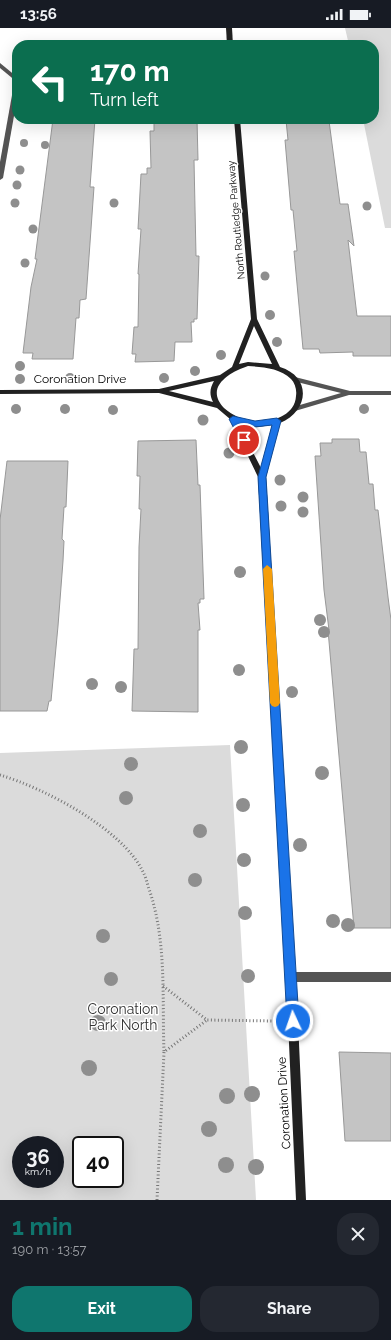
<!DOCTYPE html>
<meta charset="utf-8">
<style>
body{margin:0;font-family:Raleway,sans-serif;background:#242831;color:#f1f3f6;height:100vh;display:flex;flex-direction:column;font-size:15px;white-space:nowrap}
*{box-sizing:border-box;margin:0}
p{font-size:13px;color:#9ea1a6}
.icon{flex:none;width:22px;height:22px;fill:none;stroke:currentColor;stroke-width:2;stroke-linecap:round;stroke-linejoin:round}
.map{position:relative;height:1172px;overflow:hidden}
.details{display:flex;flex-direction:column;background:#171b24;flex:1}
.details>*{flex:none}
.top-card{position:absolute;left:12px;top:12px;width:367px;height:84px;border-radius:16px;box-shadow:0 4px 16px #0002;background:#0b6e4f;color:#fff;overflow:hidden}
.speed{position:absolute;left:12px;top:1108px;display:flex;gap:8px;font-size:20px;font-weight:700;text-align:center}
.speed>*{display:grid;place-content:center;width:52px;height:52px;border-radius:50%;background:#171b24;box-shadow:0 4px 16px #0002;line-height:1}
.speed small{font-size:10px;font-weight:400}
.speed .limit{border:2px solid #111;border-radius:6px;background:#fff;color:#111}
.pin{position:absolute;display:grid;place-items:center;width:34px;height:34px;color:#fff;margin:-17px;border:2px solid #fff;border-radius:50%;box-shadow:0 1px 4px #0007}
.me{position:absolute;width:44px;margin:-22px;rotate:357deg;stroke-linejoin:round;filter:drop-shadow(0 0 3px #0008)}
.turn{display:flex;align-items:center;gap:14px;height:84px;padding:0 12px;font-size:18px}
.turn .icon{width:52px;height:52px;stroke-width:2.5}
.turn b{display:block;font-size:28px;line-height:34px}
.round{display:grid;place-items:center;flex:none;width:42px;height:42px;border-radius:16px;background:#242831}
.headline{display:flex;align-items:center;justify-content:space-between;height:68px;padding:0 12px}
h1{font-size:24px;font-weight:700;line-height:30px;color:#0f766e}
.action{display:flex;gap:8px;margin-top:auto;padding:8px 12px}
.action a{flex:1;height:46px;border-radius:16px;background:#0f766e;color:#fff;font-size:16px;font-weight:700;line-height:46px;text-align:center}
.action a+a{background:#242831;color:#f1f3f6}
.status{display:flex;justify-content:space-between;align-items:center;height:28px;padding:0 20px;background:#171b24;direction:ltr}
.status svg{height:11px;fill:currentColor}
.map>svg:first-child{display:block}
.green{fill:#dbdbdb;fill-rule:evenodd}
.building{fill:#c4c4c4;stroke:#989898}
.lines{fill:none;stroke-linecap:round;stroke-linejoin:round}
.path{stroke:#767676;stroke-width:3;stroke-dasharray:1 2.5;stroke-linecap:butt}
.street{fill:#545454;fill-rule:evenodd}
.secondary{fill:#212121;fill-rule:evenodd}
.tree{fill:#8e8e8e}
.route{fill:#1a73e8;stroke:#114b97}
.slow{fill:#f59e0b}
.labels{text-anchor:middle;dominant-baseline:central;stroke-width:3;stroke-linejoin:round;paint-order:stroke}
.far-street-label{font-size:10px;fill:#000;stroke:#fff}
.street-label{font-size:12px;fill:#000;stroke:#fff}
.near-park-label{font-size:14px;fill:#323232;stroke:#fff}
</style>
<div class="status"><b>13:56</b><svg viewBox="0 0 49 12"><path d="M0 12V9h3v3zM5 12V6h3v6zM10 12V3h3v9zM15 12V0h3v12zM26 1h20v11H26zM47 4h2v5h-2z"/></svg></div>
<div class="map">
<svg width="391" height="1172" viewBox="0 0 391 1172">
<rect width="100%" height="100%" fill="#fff"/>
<g class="green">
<path d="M345 0H391V200H385L363 91H374V17H349Z"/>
<path d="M230 717 256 1172H0V725ZM21 1117H55V1151H21ZM81 1117H115V1151H81Z"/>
</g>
<g class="building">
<path d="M53 91H95L90 159H94L86 271 80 272 79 290H76L73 331H32L33 325H23L31 259 37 231H35Z"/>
<path d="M154 91 197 92 198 132H194L196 228H199L197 291H194V294H191L192 314H175L174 333 135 334 136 326H132L134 299H138L139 246H138L141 201H138L141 146H147V140H151L150 103H154Z"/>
<path d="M294 91H324V93H329L340 176H348L354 218 348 212 357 288H391V328H353V324L320 325 319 321H303L294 223H297L293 182H291L285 112H288L286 92H294Z"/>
<path d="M332 411H359L360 424H366L369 456H373L375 482H378L388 569 391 592V900H354L328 602H329L324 562 315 428H321L320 415H332Z"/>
<path d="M196 412 198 457H200L204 571H200V575H198L200 602H198V684L132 683 134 621H138L139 519 141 481H139L140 448H137L138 413Z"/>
<path d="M7 433H68L66 479H64L62 511 64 513 63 533 58 598 51 673H49L47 683H0V492Z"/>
<path d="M339 1024 391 1025V1113H345Z"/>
</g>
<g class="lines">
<g class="path">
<path d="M0 747C44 760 123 801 143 844 146 849 147 855 149 861 167 913 162 970 164 1024"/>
<path d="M163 958 207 992 274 993"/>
<path d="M157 1172 164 1024 207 992"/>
</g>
<g class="street">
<path d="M0 35 17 49V54L0 40Z"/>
<path d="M17 54V71L3 150 0 152V134L14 56Z"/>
<path d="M293 349H295L350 363H391V367H349L295 383 292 381 293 379 341 365 293 353Z"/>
<path d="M290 944H391V954H290L287 952 285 949 287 946Z"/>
</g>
<g class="secondary">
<path d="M226 0H232L233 17H227Z"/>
<path d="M234 91H240L257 291 280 339C312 349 309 383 280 395L266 449 298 993 306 1172H296L288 993 258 449 230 391 217 380 159 365 0 366V362L159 361 220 347 232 339 251 291ZM254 298 272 336 248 334 239 336ZM248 338C263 339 280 340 291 351 295 355 297 362 296 368 295 388 271 395 254 393 243 392 233 388 224 380 204 359 230 344 248 338ZM214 353C210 360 209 366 213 374L169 363ZM238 395 258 399 272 397 261 440Z"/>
</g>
</g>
<g class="tree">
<circle cx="24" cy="115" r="4"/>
<circle cx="45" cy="117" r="4"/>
<circle cx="20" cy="142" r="4.5"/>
<circle cx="17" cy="157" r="4.5"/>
<circle cx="15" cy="175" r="4.5"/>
<circle cx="114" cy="175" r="4.5"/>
<circle cx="367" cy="178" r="4.5"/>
<circle cx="33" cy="201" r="4.5"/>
<circle cx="25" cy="235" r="4.5"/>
<circle cx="265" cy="248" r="4.5"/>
<circle cx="270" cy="287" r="5"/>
<circle cx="277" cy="314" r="5"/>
<circle cx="221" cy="327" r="5"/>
<circle cx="20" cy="338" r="5"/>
<circle cx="195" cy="343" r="5"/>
<circle cx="70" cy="350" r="5"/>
<circle cx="164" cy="350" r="5"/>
<circle cx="20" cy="351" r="5"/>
<circle cx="16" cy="381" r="5"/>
<circle cx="65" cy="381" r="5"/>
<circle cx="364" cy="381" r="5"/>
<circle cx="113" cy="382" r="5"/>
<circle cx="203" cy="392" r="5.5"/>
<circle cx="229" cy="425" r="5.5"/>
<circle cx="280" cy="452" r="5.5"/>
<circle cx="303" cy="469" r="5.5"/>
<circle cx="281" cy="478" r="5.5"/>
<circle cx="303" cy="484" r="5.5"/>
<circle cx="240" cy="544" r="6"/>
<circle cx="320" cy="592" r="6"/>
<circle cx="324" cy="604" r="6"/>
<circle cx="239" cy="642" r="6"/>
<circle cx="92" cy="656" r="6"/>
<circle cx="121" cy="659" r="6"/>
<circle cx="292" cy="664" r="6"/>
<circle cx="241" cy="719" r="7"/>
<circle cx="131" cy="736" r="7"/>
<circle cx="322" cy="745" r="7"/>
<circle cx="126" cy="770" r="7"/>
<circle cx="243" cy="777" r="7"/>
<circle cx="200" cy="803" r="7"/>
<circle cx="300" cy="817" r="7"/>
<circle cx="244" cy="832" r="7"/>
<circle cx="195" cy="852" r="7"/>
<circle cx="245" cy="885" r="7"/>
<circle cx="333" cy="893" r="7"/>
<circle cx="348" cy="897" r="7"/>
<circle cx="103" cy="908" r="7"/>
<circle cx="248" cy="948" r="7"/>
<circle cx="111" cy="951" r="7"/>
<circle cx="98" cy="995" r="8"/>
<circle cx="89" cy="1040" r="8"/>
<circle cx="252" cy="1066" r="8"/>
<circle cx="227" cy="1068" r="8"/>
<circle cx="209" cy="1101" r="8"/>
<circle cx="226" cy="1137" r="8"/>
<circle cx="256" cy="1139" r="8"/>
</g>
<path class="route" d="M233 388 255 393 277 390 281 393 266 449 299 993 297 997 293 999 289 997 287 993 258 449 272 397 255 399 240 396 248 412 244 415 241 414 229 391Z"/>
<path class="slow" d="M267 537 272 541 280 675 278 678 275 679 272 678 270 675 263 541Z"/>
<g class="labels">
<g class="far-street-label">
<text transform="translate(236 192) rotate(-95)">North Routledge Parkway</text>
</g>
<g class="street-label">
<text x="80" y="351">Coronation Drive</text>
<text transform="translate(284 1075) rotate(-93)">Coronation Drive</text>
</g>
<g class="near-park-label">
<text x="123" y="981">Coronation<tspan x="123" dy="16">Park North</tspan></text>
</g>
</g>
</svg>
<div class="speed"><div>36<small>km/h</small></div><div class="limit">40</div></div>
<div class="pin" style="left:244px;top:412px;background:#d93025"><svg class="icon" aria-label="arrive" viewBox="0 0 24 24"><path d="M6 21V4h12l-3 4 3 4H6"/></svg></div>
<svg class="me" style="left:293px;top:993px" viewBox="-20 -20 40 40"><circle r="17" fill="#1a73e8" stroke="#fff" stroke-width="3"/><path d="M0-11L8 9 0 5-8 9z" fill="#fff"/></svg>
<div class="top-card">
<div class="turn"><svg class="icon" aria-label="left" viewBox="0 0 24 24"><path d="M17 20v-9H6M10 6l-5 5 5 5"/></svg><div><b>170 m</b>Turn left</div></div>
</div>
</div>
<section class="details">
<div class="headline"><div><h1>1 min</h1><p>190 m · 13:57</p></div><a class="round"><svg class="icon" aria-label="close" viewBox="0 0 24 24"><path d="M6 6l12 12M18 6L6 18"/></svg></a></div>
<div class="action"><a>Exit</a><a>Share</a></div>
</section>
